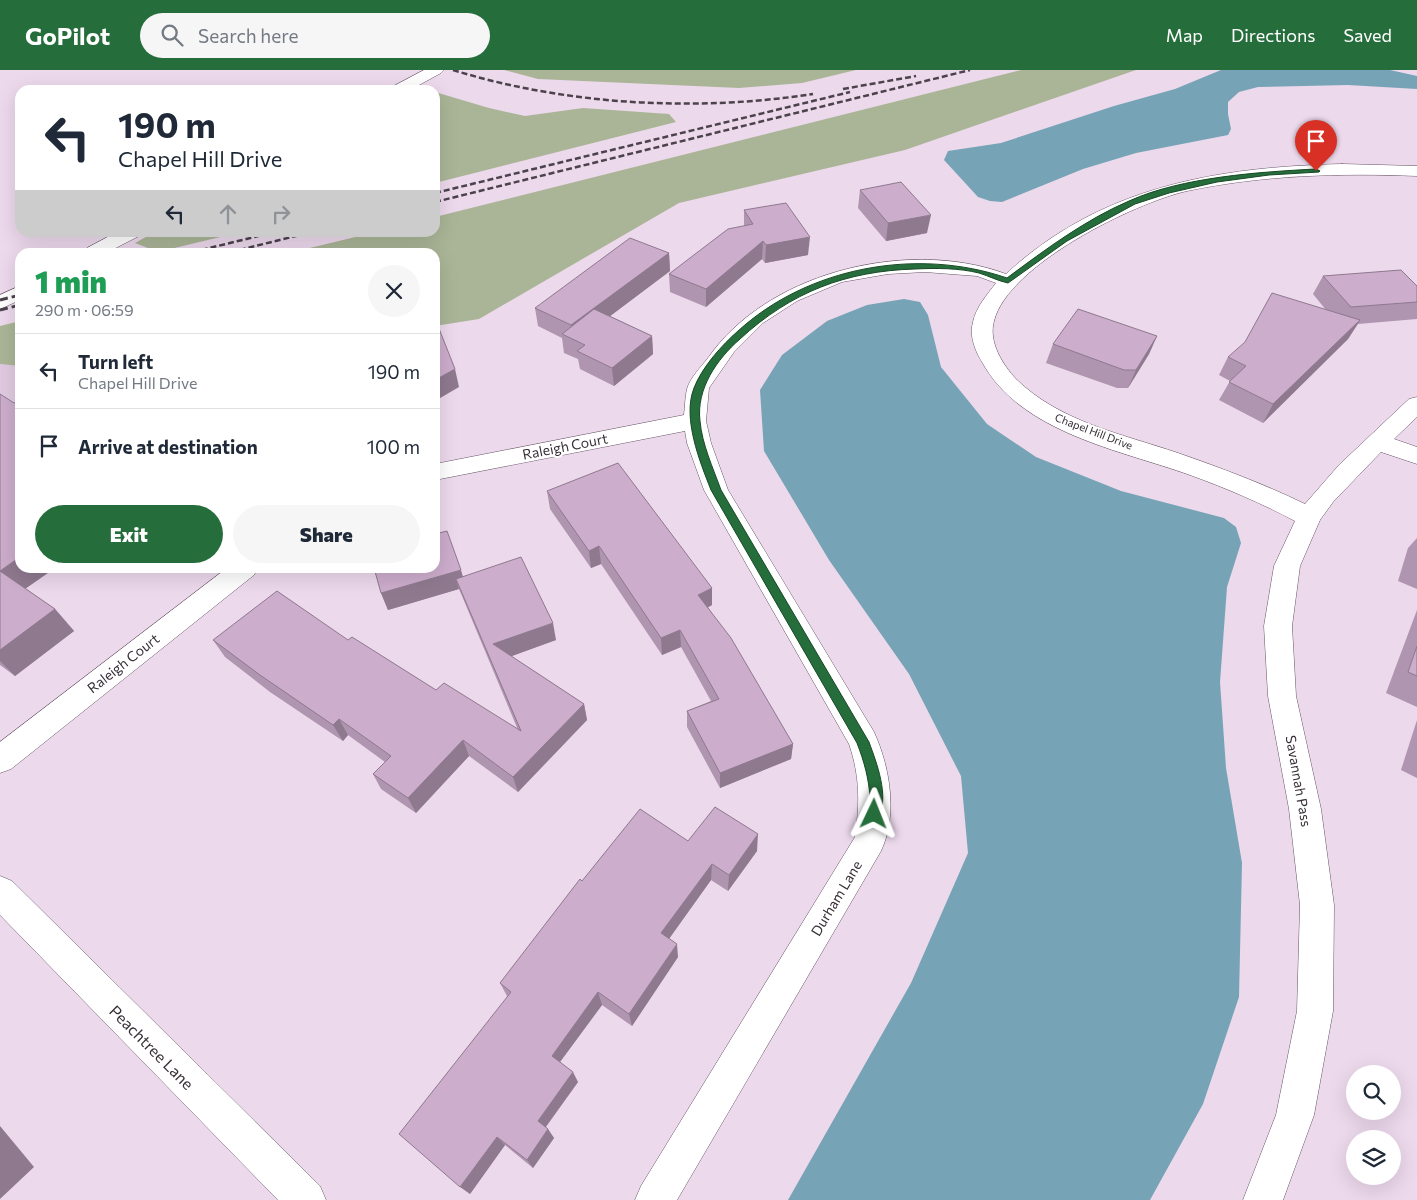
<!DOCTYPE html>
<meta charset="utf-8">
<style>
body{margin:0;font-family:Commissioner,sans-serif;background:#f6f6f7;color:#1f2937;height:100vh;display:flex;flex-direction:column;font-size:19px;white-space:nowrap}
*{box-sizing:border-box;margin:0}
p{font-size:16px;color:#747a83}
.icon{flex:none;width:28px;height:28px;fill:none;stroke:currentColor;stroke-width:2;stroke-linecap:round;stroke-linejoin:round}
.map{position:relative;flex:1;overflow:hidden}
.drawer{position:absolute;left:15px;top:178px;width:425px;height:325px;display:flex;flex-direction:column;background:#fff;border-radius:15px;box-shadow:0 5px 20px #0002}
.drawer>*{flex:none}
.guide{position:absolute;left:15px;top:15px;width:425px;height:152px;border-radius:15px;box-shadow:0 5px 20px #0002;background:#fff;color:#1f2937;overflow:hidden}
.controls{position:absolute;left:1346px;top:995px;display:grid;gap:10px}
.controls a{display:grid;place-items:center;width:55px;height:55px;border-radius:50%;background:#fff;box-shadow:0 5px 20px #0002;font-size:25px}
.pin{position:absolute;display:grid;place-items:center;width:42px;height:42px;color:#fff;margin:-51px -21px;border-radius:50% 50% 50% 0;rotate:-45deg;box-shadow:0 0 5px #0007}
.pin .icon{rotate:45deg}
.me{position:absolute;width:55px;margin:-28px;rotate:2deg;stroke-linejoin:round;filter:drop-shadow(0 0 4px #0008)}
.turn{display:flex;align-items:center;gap:18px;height:105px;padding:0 20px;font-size:22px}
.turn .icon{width:65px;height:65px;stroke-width:2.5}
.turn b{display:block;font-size:35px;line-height:42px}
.lanes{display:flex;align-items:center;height:48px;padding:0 20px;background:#0003;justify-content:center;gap:25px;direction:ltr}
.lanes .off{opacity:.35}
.round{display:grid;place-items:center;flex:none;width:52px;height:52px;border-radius:26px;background:#f6f6f7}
.headline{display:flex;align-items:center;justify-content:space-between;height:85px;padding:0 20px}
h1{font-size:30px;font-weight:800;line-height:38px;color:#1e9e55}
.action{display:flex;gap:10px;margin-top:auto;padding:10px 20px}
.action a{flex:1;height:58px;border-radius:30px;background:#256e3b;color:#fff;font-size:20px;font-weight:800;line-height:58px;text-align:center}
.action a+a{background:#f6f6f7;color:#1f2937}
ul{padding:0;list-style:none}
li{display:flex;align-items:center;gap:15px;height:75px;padding:0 20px;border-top:1px solid #e0e1e3}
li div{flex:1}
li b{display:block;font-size:19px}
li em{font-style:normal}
header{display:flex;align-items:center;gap:30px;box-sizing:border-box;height:70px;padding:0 25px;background:#256e3b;color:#fff}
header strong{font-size:24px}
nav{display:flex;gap:28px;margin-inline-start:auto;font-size:18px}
.search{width:350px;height:45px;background:#f6f6f7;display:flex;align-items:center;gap:12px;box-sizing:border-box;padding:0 18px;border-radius:28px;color:#747a83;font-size:19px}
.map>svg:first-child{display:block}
.built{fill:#e1cae1}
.green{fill:#aab597}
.water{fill:#77a3b6}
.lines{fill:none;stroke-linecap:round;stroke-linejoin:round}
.minor-casing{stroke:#665565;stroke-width:1}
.minor{fill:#fff;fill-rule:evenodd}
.rail-far1{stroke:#4b424b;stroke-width:2.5;stroke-dasharray:6 3;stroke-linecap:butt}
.rail{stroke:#4b424b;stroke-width:3;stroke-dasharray:8 4;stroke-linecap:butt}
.wall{fill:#af95af}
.shaded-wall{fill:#8f798f}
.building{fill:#ccadcc;stroke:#8f798f}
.route{fill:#256e3b;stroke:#184826}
.labels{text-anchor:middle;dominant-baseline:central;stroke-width:4;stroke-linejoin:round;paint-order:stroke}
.far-street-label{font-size:11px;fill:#373037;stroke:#fff}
.street-label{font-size:14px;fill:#373037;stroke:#fff}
.near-street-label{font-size:16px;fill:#373037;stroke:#fff}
</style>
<header>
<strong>GoPilot</strong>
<div class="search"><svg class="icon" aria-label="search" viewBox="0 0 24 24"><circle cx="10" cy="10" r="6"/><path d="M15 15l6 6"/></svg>Search here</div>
<nav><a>Map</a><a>Directions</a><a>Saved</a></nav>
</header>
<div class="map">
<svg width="1417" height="1130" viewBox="0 0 1417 1130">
<rect width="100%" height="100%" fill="#ecd9ec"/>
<path class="built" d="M0 294 20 296V456L0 469Z"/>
<g class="green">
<path d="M504 0H856L802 13 739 18 538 9Z"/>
<path d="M1021 0H1136L905 80 679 133 479 249 435 256V182H293L372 163 435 162V147Z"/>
<path d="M435 22 489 38 525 46 583 38 669 44 676 52 435 113Z"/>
<path d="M155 162H237V163L158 182 135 173Z"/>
<path d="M20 251V296L0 294V256Z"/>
</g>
<g class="water">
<path d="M1221 0H1390L1417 6V19L1348 15 1258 17 1239 22 1228 32V44L1231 59 1228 65 1136 83 1083 99 1002 132 990 131 978 127 944 90 948 81 1001 73 1114 36 1175 19Z"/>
<path d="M904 229 920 232 928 245 941 297 987 354 1036 387 1121 421 1224 448 1236 457 1241 473 1227 517 1220 612 1226 698 1242 793 1239 927 1203 1034 1150 1130H788L911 913 968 783 961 706 909 604 829 490 764 381 760 320 782 285 827 251 867 235Z"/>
</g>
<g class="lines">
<g class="minor-casing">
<g id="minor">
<path d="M424 0H444L441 3 410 20H390L392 17Z"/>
<path d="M1342 94 1417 96V106C1340 103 1263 105 1187 121 1134 133 1008 195 994 251 988 272 1003 295 1016 309 1060 352 1122 364 1178 383 1221 398 1264 414 1305 434L1339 395 1409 329 1417 327V347L1394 369 1417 377V394L1381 382 1333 432 1320 450 1300 496 1292 556 1296 626 1321 739 1334 835 1333 941 1314 1045 1283 1130H1243L1276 1045 1297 941 1300 835 1289 739 1268 626 1264 556 1274 496 1295 451C1261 433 1226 418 1190 405 1120 380 1021 363 982 292 975 281 969 265 973 252 976 237 987 225 996 213L977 206 925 202 888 204 842 212 797 231 763 253 734 282 709 318 706 351 711 373 728 420 874 662C890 697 898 745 881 781L677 1130H635L641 1116 855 767C860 734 860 706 849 674L704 420 687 373 685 361 435 410V394L684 345C685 337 685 327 687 319 690 308 701 297 708 288 768 201 910 168 1006 204 1101 116 1218 97 1342 94Z"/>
<path d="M117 162H141L139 166 108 182H84L87 178Z"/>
<path d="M20 216V230L0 239V225Z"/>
<path d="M227 498H258L254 505 11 699 0 703V672Z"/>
<path d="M0 806 12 811 320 1116 326 1130H278L0 845Z"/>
</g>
</g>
<use href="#minor" class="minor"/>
<g class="rail-far1">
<path d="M453 0C566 35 696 42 813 24"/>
<path d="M843 19 916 6"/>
<path d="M435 123 850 22"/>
<path d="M435 132 970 0"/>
<path d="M193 182 275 162"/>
<path d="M231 182 312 162"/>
</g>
<g class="rail">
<path d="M0 230 20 225"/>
<path d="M0 240 20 235"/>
</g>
</g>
<g class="wall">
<path d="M860 120 927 163 886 171 858 138Z"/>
<path d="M744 140 808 185 765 193 762 189 706 237 670 222 669 204 744 156Z"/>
<path d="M669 183 670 201 610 246 652 266 653 284 614 316 580 299 578 289 564 283 562 268 538 256 535 238Z"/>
<path d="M1323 206 1417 216V249L1358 254 1348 269 1263 353 1219 330 1230 311 1219 305 1228 287 1326 240 1313 224Z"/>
<path d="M1157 266 1149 284 1128 318H1117L1046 293 1053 274Z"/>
<path d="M0 324 55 498 25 519 55 539 74 561 15 606 0 595Z"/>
<path d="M547 421 712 535 708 537 793 674 791 689 720 718 687 657V641L711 631 681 577 662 585 601 494 591 498 550 439Z"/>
<path d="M1417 468V519L1398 511 1408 478Z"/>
<path d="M463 507 556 570 511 586 584 634 587 650 518 722 469 686 416 743 381 719 373 704 385 692 348 665 343 671 270 622 225 587 213 570H348L436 620 518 660 462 526 459 519 388 540 381 523Z"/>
<path d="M1417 540V637L1386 623Z"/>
<path d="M1417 650V708L1401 700Z"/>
<path d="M688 771 757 781 728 821 711 810 669 869 678 887 632 956 602 935 560 992 578 1012 546 1057 554 1068 533 1098 505 1075 470 1124 507 926 500 913 582 811Z"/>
</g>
<g class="shaded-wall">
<path d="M931 145 927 163 886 171 888 153Z"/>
<path d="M810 167 808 185 765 193 766 175Z"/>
<path d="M763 171 762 189 706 237V219Z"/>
<path d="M669 183 670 201 577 271 573 270 571 255Z"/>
<path d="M1360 250 1348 269 1263 353 1273 334Z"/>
<path d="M652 266 653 284 614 316 612 298Z"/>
<path d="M1157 266 1149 284 1128 318 1136 300Z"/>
<path d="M455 299 459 317 435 331V310Z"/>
<path d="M599 476 601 494 591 498 589 481Z"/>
<path d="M20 487V498H55L19 523 0 501Z"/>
<path d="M461 500 466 517 456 509 459 519 388 540 381 523Z"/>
<path d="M712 518V535L699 542 698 525Z"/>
<path d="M55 539 74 561 15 606 0 591V580Z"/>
<path d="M553 553 556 570 498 591 493 574Z"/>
<path d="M680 560 681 577 662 585 661 568Z"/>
<path d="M584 634 587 650 518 722 513 707Z"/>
<path d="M339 649 348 665 343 671 333 655Z"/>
<path d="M463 670 469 686 416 743 408 728Z"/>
<path d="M793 674 791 689 720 718V703Z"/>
<path d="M758 764 757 781 728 821 729 805Z"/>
<path d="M712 794 711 810 663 877 661 863Z"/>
<path d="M677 874 678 887 632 956 629 944Z"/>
<path d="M598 922 602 935 557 996 552 986Z"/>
<path d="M573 1002 578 1012 544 1059 538 1051Z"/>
<path d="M0 1056 34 1097 0 1129Z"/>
<path d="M548 1059 554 1068 533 1098 527 1090Z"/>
<path d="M497 1067 505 1075 470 1124 460 1117Z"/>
</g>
<g class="building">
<path d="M901 112 931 145 888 153 860 120Z"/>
<path d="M786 133 810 167 766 175 763 171 706 219 669 204 728 159 753 154 744 140Z"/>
<path d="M630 168 669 183 571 255 535 238Z"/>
<path d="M1401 200 1417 216V232L1351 237 1323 206Z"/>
<path d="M1272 223 1360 250 1273 334 1229 312 1246 296 1228 287 1245 272Z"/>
<path d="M594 239 652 266 612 298 577 281 585 275 562 264Z"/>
<path d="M1078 239 1157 266 1136 300H1124L1053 274Z"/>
<path d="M436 251 455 299 435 310V252Z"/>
<path d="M0 324 14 333 20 329V487L0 501Z"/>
<path d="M618 393 712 518 698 525 731 568 793 674 720 703 687 641 719 629 680 560 661 568 599 476 589 481 547 421Z"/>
<path d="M447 461 461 500 381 523 374 498H435V464Z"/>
<path d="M521 487 553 553 493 574 584 634 513 707 463 670 408 728 373 704 391 686 339 649 333 655 260 605 213 570 277 521 348 570 352 567 436 620 444 613 521 661 456 509Z"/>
<path d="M0 501 55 539 0 580Z"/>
<path d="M1417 576V606L1408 602Z"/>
<path d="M715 737 758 764 729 805 712 794 661 863 677 874 629 944 598 922 552 986 573 1002 538 1051 548 1059 527 1090 497 1067 460 1117 399 1064 511 922 500 913 580 809 582 811 640 739 688 771Z"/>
</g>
<path class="route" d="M1316 99 1320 101 1319 102 1269 105 1217 112 1169 123 1135 134 1067 171 1008 213C998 211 989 206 979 203 959 198 936 198 915 199 846 201 791 222 740 269 717 289 696 319 700 351 702 374 713 398 721 420L869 672C877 694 889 725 879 748L874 750 870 748C867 741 870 735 870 728 869 709 864 691 857 673L711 420C700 392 682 348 694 318 702 297 722 275 738 261 808 197 917 177 1007 208 1046 179 1085 150 1129 131 1182 107 1259 102 1316 99Z"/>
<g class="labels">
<g class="far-street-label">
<text transform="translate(1094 361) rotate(21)">Chapel Hill Drive</text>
</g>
<g class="street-label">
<text transform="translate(565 376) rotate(-11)">Raleigh Court</text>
<text transform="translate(123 593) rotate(-38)">Raleigh Court</text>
<text transform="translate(1299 711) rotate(80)">Savannah Pass</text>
<text transform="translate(836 828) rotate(-59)">Durham Lane</text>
</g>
<g class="near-street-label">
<text transform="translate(152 977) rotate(45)">Peachtree Lane</text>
</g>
</g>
</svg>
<div class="controls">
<a><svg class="icon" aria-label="search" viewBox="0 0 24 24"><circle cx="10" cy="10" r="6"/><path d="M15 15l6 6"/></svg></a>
<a><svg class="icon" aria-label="layers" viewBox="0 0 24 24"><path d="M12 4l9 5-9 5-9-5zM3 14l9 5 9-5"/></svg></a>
</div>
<div class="pin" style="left:1316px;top:101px;background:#d93025"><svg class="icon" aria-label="arrive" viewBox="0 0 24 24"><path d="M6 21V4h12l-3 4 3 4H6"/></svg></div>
<svg class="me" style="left:874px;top:744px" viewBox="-20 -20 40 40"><path d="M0-17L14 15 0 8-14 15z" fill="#256e3b" stroke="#fff" stroke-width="4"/></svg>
<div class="guide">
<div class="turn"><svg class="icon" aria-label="left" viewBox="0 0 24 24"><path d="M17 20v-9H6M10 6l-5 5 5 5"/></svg><div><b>190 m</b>Chapel Hill Drive</div></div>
<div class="lanes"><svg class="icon" aria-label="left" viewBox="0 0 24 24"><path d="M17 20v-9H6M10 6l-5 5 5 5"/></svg><svg class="icon off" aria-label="ahead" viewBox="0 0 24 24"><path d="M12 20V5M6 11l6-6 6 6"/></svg><svg class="icon off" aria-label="right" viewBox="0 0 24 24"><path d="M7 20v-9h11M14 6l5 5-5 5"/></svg></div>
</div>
<section class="drawer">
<div class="headline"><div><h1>1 min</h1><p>290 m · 06:59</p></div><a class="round"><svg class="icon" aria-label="close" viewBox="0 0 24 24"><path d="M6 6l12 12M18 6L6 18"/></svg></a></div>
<ul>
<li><svg class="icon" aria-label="left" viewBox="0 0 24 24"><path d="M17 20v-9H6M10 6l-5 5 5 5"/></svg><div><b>Turn left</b><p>Chapel Hill Drive</p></div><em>190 m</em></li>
<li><svg class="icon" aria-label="arrive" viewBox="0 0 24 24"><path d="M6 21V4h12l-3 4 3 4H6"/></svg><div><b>Arrive at destination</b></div><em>100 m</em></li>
</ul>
<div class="action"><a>Exit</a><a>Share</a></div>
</section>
</div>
